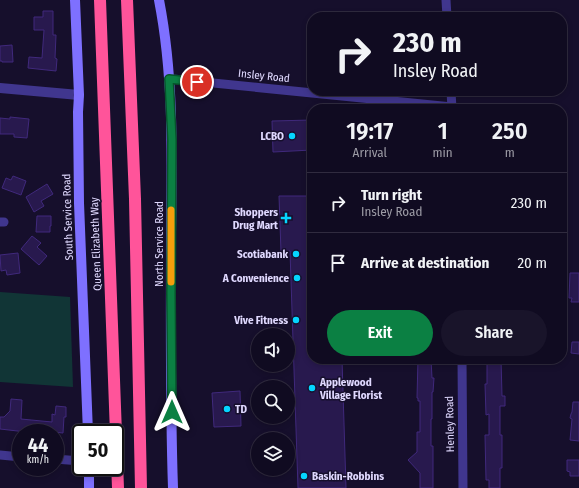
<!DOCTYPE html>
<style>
body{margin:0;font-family:"Fira Sans Condensed",sans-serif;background:#19142a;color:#f1f3f6;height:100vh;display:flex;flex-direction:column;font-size:15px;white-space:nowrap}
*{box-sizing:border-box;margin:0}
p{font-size:13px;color:#9c9ba5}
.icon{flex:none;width:22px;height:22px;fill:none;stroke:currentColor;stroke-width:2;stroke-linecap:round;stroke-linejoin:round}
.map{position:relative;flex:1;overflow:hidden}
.side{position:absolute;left:307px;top:104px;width:260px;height:260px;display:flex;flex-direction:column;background:#100b21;border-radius:16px;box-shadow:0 2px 6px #0003,0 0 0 1px #302b3f}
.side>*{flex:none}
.top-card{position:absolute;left:307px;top:12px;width:260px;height:84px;border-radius:16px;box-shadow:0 2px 6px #0003,0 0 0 1px #302b3f;background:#100b21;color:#f1f3f6;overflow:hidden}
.controls{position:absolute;left:251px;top:328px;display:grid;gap:8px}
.controls a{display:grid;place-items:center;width:44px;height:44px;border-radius:50%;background:#100b21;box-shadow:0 2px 6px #0003,0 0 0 1px #302b3f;font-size:20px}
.speed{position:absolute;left:12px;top:424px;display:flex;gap:8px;font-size:20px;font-weight:700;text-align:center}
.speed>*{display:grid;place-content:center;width:52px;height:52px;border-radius:50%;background:#100b21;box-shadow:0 2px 6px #0003,0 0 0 1px #302b3f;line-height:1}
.speed small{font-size:10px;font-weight:400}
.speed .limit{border:2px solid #111;border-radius:6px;background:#fff;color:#111}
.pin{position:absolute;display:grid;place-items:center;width:34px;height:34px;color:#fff;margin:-17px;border:2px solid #fff;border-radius:50%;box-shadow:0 1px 4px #0007}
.me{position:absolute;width:44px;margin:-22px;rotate:0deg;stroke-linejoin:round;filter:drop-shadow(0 0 3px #0008)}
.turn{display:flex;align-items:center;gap:14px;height:84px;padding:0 20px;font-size:18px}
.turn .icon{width:52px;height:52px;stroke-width:2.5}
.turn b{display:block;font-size:28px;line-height:34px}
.eta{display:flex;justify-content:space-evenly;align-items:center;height:68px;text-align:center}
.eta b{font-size:24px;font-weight:600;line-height:28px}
.button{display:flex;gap:8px;margin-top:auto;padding:8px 20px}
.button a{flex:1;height:46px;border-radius:24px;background:#0b8043;color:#fff;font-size:16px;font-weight:600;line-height:46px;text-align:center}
.button a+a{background:#19142a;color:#f1f3f6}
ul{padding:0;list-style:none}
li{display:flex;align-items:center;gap:12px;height:60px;padding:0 20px;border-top:1px solid #302b3f}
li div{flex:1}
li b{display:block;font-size:15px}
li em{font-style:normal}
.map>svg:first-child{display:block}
.green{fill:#113536}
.building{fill:#28194e;stroke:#40297c}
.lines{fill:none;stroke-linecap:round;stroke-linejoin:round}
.minor{stroke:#40368e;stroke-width:9}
.tertiary{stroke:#40368e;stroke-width:10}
.secondary{stroke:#7e70ff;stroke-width:10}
.motorway{stroke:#ff549a;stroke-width:12}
.route-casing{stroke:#07532c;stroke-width:10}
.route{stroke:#0b8043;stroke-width:7}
.slow{stroke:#f59e0b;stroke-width:7}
.poi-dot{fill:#05d5ff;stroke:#160f2c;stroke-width:1.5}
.labels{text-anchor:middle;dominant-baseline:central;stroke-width:3;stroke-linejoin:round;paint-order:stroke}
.street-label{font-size:11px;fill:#e0d9ff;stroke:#160f2c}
.poi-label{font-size:11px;font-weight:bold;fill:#e0d9ff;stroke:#160f2c;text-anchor:end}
</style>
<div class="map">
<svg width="579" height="488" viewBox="0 0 579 488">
<rect width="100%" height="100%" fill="#160f2c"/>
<path class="green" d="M0 292 70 297 73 387 0 382Z"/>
<g class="building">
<path d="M43 11H53V35H56L55 58 57 59 56 71 28 68 29 57 42 58 44 30H34V17H43Z"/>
<path d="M12 45 13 62H2V61H0V46Z"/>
<path d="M10 117 29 119 27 138 14 137V134H0V118L10 119Z"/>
<path d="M312 120V150L273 152 272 121Z"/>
<path d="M13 176 26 181 21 195 2 188 6 178 11 180Z"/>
<path d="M47 184 53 194 41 201 44 206 34 212 26 197Z"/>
<path d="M279 196H312V359H342L346 488H298L290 251 281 252Z"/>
<path d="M37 216H51V226H50V232H36Z"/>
<path d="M32 236 41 243 37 247 47 256 39 265 21 249Z"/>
<path d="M18 253 20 273 7 275 6 270 1 271 0 255Z"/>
<path d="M570 273H579V302H571L572 298H569Z"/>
<path d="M572 342H579V354L571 353Z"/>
<path d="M418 359H431L432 378H434L433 392H432V419H431V446H433V488H420V473L408 460 417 452V432H420V401H418V398H417Z"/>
<path d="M487 359H501L502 396H505V406H500V435H502V468H500V488H489V480H486L485 435H489V414L486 415 485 384H487Z"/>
<path d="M240 391 241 426 214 427 212 393Z"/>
<path d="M11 399 22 400 21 419 52 422V414L55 415 56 406 66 407V417H64L63 433 45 431V433H35L0 429V417H4L10 411Z"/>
<path d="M573 402H579V441L570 440 572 419 570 418 571 414 572 412Z"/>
<path d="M567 460H579V476H570V472L567 471Z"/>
</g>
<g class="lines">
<g class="minor">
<path d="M446 0 447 17"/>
<path d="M169 79H173L452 107"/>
<path d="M451 91 452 109"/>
<path d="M0 222H4"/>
<path d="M462 359 463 488"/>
<path d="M0 455 21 457"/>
<path d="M55 459 81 461"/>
</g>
<path class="tertiary" d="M0 88 79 95"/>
<g class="secondary">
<path d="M75 0 79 95 78 112 79 203 88 433"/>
<path d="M159 0C174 77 172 155 171 233 171 318 170 403 173 488"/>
<path d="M89 467V488"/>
</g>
<g class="motorway">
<path d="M100 0 118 488"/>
<path d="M127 0 135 199 141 488"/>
</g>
</g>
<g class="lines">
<g class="route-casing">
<path id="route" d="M172 412 171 294 172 140 169 79 197 82"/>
</g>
<use href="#route" class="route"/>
<path class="slow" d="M171 282V210"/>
</g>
<g class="poi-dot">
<circle cx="292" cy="136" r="4"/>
<path d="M284 212h4v4h4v4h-4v4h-4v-4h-4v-4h4z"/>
<circle cx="296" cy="254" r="4"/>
<circle cx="297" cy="278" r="4"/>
<circle cx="296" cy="320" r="4"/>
<circle cx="312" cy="388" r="4"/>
<circle cx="227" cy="409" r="4"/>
<circle cx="304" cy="476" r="4"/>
</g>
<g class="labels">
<g class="street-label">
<text transform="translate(264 76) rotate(6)">Insley Road</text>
<text transform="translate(68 217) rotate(-92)">South Service Road</text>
<text transform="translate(96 244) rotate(-92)">Queen Elizabeth Way</text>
<text transform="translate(159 244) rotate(-90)">North Service Road</text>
<text transform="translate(450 424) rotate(-91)">Henley Road</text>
</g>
<g class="poi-label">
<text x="284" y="136">LCBO</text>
<text x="278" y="212">Shoppers<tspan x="278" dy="13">Drug Mart</tspan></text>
<text x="288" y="254">Scotiabank</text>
<text x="289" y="278">A Convenience</text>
<text x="288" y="320">Vive Fitness</text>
<text x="320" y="382" text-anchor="start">Applewood<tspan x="320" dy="13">Village Florist</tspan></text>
<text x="235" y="409" text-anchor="start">TD</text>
<text x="312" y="476" text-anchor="start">Baskin-Robbins</text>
</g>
</g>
</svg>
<div class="controls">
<a><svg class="icon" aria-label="sound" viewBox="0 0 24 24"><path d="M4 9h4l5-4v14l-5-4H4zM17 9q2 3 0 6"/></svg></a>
<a><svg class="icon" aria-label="search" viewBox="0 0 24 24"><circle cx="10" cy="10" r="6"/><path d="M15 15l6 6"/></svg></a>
<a><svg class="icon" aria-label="layers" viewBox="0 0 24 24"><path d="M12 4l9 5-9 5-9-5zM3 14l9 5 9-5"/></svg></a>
</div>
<div class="speed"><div>44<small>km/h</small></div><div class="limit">50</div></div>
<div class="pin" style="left:197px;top:82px;background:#d93025"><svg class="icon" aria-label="arrive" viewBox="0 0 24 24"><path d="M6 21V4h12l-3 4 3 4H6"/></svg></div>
<svg class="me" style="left:172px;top:412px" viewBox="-20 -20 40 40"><path d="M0-17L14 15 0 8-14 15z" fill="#0b8043" stroke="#fff" stroke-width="4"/></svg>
<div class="top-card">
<div class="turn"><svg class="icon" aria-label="right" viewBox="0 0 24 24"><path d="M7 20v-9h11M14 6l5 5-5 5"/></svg><div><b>230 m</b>Insley Road</div></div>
</div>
<section class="side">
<div class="eta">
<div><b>19:17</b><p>Arrival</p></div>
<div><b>1</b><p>min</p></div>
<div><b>250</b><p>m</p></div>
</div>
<ul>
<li><svg class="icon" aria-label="right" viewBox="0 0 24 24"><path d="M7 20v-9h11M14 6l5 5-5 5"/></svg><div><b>Turn right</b><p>Insley Road</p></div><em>230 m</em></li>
<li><svg class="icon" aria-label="arrive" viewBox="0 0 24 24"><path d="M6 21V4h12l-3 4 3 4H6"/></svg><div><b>Arrive at destination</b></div><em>20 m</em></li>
</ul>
<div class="button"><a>Exit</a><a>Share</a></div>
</section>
</div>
